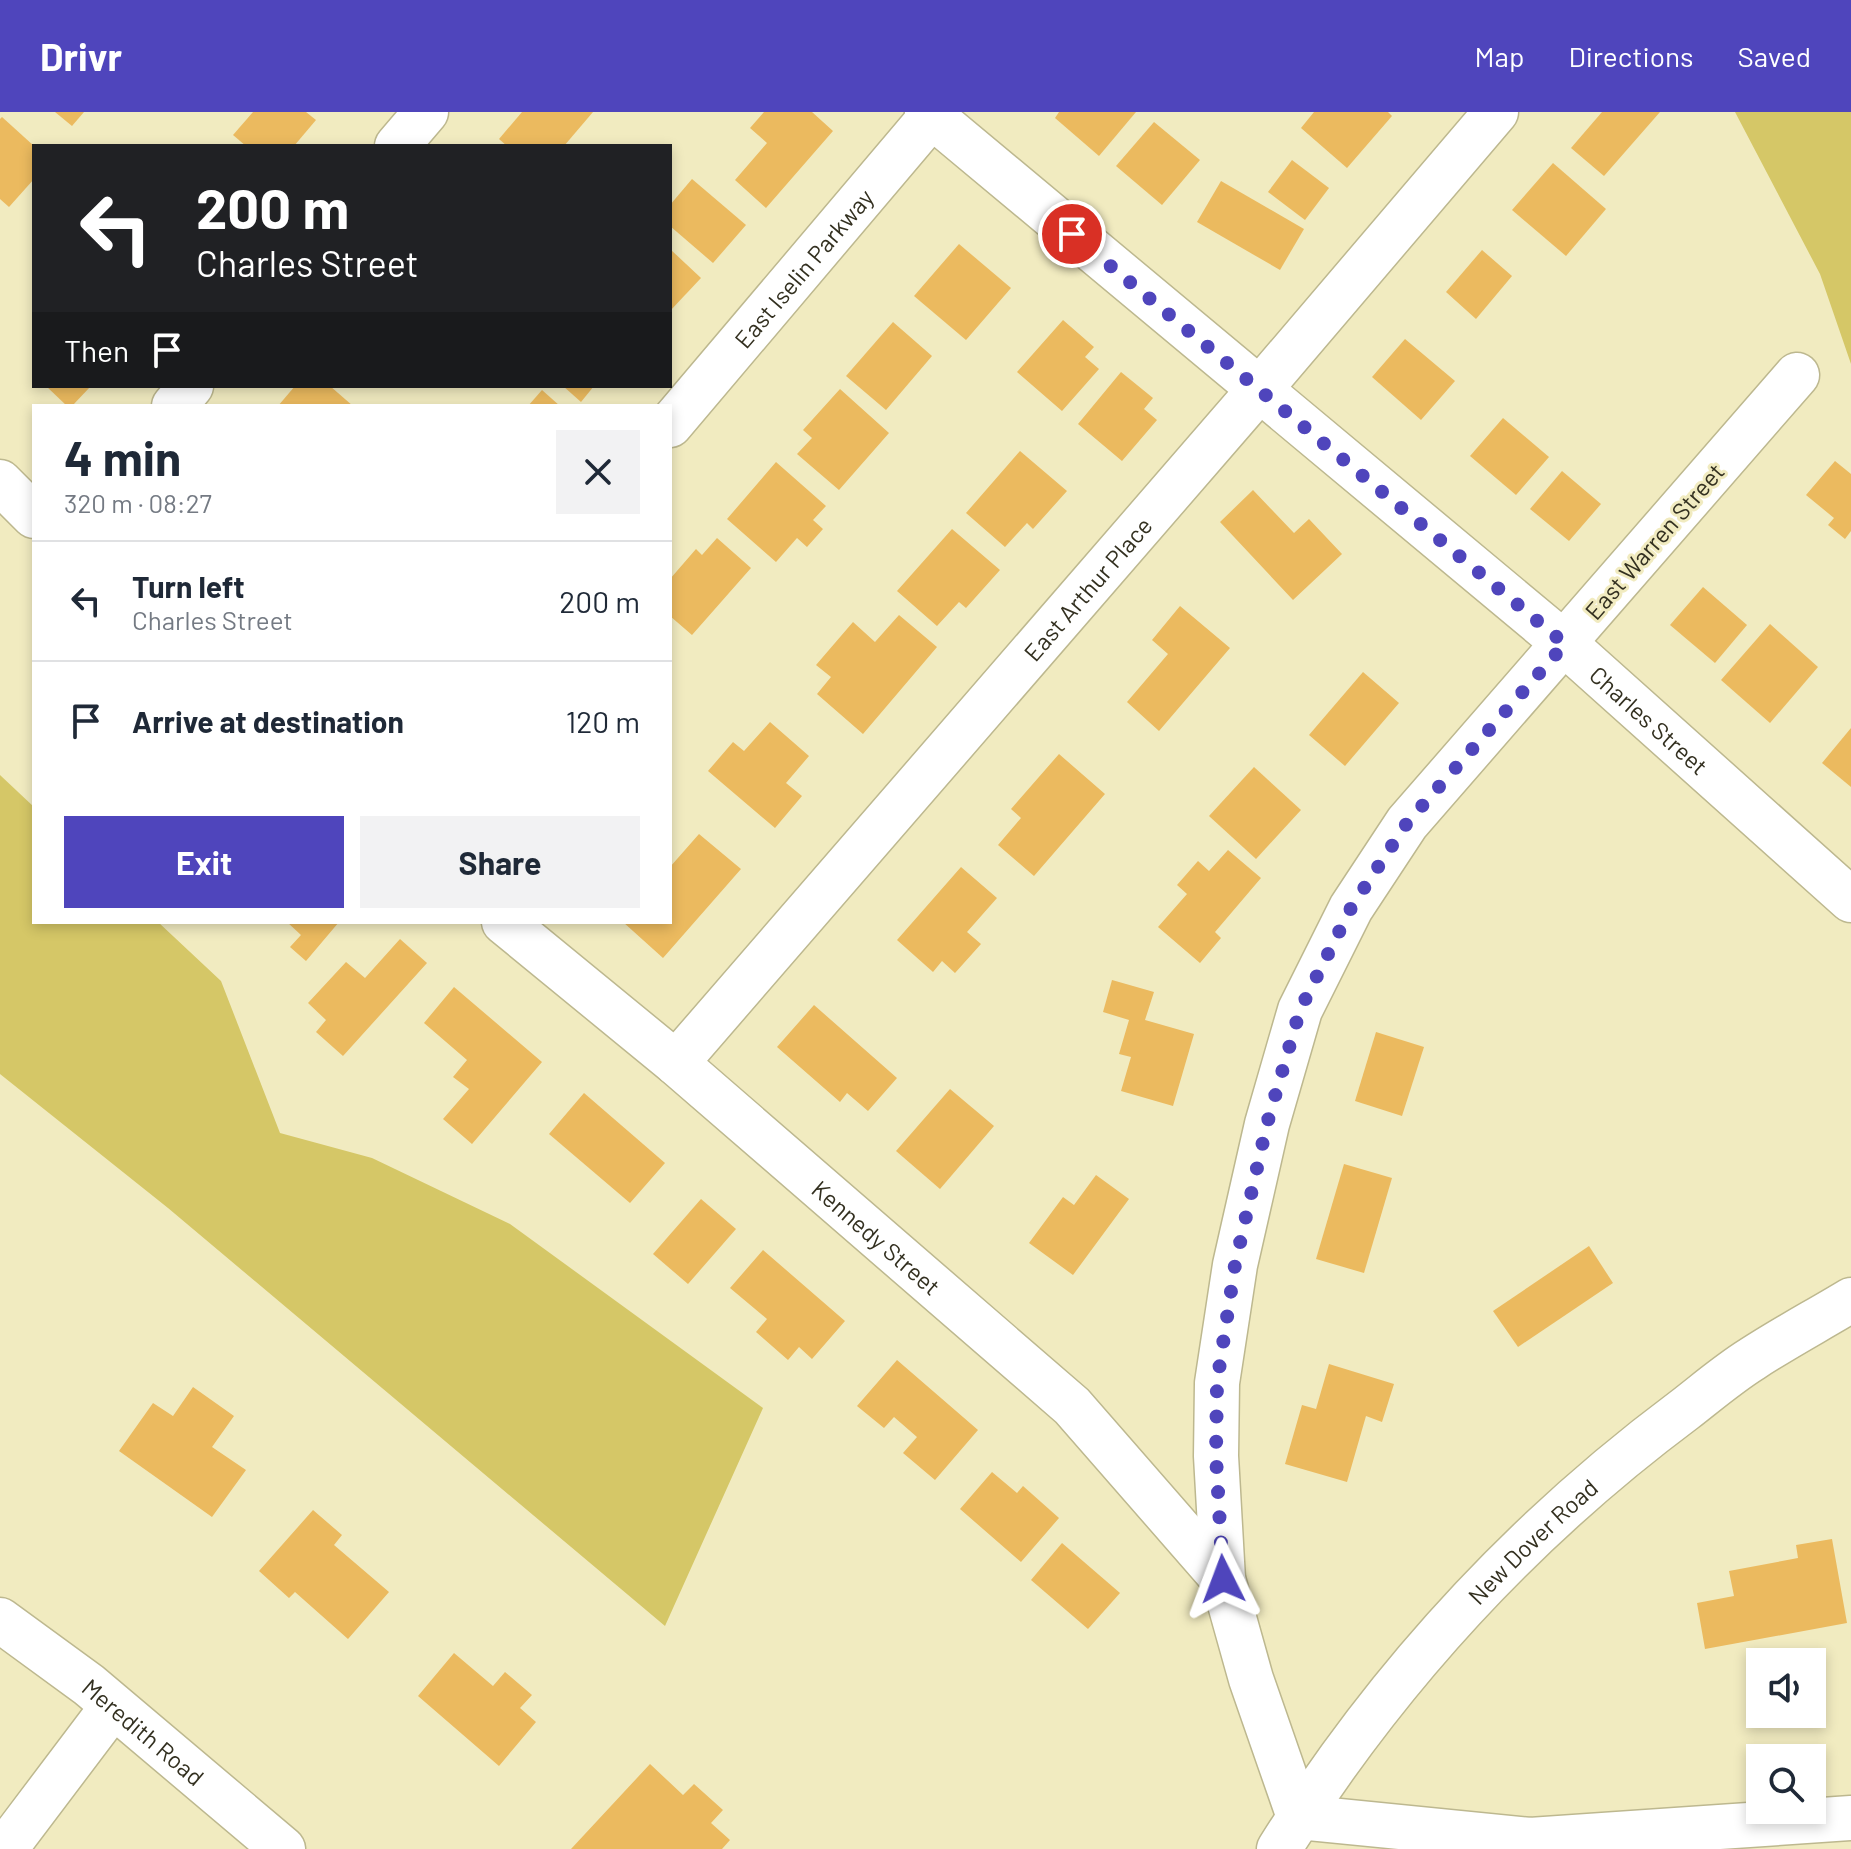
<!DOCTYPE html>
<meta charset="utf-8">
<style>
body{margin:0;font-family:Barlow,sans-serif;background:#f2f2f3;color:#1f2937;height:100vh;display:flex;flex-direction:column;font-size:30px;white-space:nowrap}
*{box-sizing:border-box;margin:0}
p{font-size:26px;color:#747a83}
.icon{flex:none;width:44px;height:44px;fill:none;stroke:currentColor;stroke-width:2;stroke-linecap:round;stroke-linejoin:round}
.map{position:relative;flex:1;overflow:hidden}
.details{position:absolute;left:32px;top:292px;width:640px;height:520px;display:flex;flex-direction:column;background:#fff;border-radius:0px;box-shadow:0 4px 12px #0003}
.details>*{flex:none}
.banner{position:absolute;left:32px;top:32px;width:640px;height:244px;border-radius:0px;box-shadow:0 4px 12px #0003;background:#202124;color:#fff;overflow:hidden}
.tools{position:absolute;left:1746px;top:1536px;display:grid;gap:16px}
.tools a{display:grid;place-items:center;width:80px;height:80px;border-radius:0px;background:#fff;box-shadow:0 4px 12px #0003;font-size:40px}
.pin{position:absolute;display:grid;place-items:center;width:68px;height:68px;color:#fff;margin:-34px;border:4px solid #fff;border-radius:50%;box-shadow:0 2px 8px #0007}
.me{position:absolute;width:88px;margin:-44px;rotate:357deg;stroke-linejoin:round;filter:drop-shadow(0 0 6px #0008)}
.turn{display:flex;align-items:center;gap:28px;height:168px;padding:0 32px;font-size:36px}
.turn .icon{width:104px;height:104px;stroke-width:2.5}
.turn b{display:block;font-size:56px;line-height:68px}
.then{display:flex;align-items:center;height:76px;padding:0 32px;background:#0003;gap:16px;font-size:30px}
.round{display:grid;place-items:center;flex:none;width:84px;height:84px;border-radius:0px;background:#f2f2f3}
.overview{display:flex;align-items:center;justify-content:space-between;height:136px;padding:0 32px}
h1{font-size:48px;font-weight:700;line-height:60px}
.primary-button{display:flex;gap:16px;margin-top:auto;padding:16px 32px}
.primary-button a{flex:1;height:92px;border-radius:0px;background:#4f45bc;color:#fff;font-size:32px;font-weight:700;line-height:92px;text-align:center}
.primary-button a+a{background:#f2f2f3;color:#1f2937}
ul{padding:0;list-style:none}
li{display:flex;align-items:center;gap:24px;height:120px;padding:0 32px;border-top:2px solid #e0e1e3}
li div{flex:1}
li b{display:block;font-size:30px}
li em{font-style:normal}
header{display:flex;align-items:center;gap:48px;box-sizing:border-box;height:112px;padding:0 40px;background:#4f45bc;color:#fff}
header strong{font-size:38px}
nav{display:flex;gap:44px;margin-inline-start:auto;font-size:28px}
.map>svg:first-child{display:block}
.green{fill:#d5c767}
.building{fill:#ebba5f}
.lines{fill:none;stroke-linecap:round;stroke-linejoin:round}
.minor-casing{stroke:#bdb88f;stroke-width:47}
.minor{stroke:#fff;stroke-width:44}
.route{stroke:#4f45bc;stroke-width:14;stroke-dasharray:0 25.2}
.labels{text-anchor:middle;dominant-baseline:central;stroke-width:6;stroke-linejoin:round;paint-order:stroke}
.street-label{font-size:24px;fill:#333020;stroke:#f1ebc0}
</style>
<header>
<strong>Drivr</strong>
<nav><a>Map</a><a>Directions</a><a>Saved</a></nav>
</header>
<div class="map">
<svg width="1851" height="1737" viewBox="0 0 1851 1737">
<rect width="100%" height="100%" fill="#f1ebc0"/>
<g class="green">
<path d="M1735 0H1851V252L1820 162Z"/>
<path d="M0 663 34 695V810H158L221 869 280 1021 372 1046 510 1112 763 1296 665 1514 168 1096 0 962Z"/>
</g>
<g class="building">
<path d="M55 0H84L72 14Z"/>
<path d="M253 0H306L316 8 294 34H246L233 23Z"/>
<path d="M522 0H593L564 34H507L499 27Z"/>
<path d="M764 0H812L833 19 766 96 735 68 767 31 750 16Z"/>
<path d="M1059 0H1136L1099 44 1055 6Z"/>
<path d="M1314 0H1388L1392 4 1347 56 1301 16Z"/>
<path d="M1602 0H1660L1604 64 1571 36Z"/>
<path d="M2 5 34 34V67L9 95 0 87V7Z"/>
<path d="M1154 10 1200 48 1162 93 1116 54Z"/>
<path d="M1292 48 1329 76 1305 108 1268 80Z"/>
<path d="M1553 51 1606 97 1566 144 1512 98Z"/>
<path d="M692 67 746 113 713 151 670 114V93Z"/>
<path d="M1221 69 1304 117 1280 158 1197 110Z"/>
<path d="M959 132 1011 176 966 228 914 184Z"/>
<path d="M670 137 701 166 670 199Z"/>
<path d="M1482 138 1512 164 1476 207 1446 180Z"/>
<path d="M1063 208 1094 235 1085 245 1099 257 1062 299 1017 260Z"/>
<path d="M893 210 932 244 886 298 846 264Z"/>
<path d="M1405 227 1455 269 1421 308 1372 265Z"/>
<path d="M1121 260 1153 286 1144 297 1157 308 1122 349 1078 312Z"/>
<path d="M46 274H91L72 294H67Z"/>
<path d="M295 274H330L353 294H278Z"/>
<path d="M563 274H594L581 290Z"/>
<path d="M840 277 889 321 839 378 797 342 812 326 803 318Z"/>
<path d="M542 278 560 294H528Z"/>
<path d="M1503 306 1549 345 1516 383 1470 344Z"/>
<path d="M1020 339 1067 379 1033 417 1027 411 1005 435 966 401Z"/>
<path d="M1835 349 1851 362V419L1845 427 1828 413 1834 406 1806 383Z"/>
<path d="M776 350 826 394 813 408 823 417 807 435 797 426 776 450 727 407Z"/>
<path d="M1562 359 1601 392 1569 429 1530 397Z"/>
<path d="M1253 378 1294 421 1309 407 1342 442 1293 488 1220 410Z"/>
<path d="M952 417 1000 458 966 496 959 490 937 514 897 479Z"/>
<path d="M717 426 751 456 692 523 670 504V467L696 437 702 443Z"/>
<path d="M1703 475 1747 513 1715 551 1670 513Z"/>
<path d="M1180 494 1230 536 1159 619 1127 590 1168 542 1152 528Z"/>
<path d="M899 503 937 535 863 622 817 582 831 565 816 553 853 510 875 530Z"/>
<path d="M1770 512 1818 555 1770 611 1721 568Z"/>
<path d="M1363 560 1399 591 1345 654 1309 623Z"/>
<path d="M770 610 809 644 786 671 802 684 775 716 708 659 733 630 744 639Z"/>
<path d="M1851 616V675L1822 651Z"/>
<path d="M1059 642 1105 682 1034 764 998 733 1021 706 1011 697Z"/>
<path d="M1254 655 1301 698 1256 747 1209 704Z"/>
<path d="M699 722 741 757 663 846 623 810H670V755Z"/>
<path d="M1228 738 1261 766 1215 820 1221 826 1200 851 1158 815 1187 782 1177 773 1198 749 1209 759Z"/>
<path d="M961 755 997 786 967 820 981 832 955 861 942 849 933 860 897 828Z"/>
<path d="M287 810H339L306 849 290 835 301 823Z"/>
<path d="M400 827 427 851 343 944 316 920 326 908 308 891 346 850 365 866Z"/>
<path d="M1112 868 1154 880 1145 908 1194 922 1173 994 1121 979 1131 945 1119 942 1129 908 1103 900Z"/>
<path d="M454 875 542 950 472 1032 443 1007 469 977 453 965 467 948 424 911Z"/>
<path d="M814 893 897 966 868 999 847 981 840 990 777 935Z"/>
<path d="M1376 920 1424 935 1402 1004 1355 989Z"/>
<path d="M950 977 994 1014 940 1077 896 1039Z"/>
<path d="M584 981 665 1051 630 1091 549 1022Z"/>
<path d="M1344 1052 1392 1066 1364 1161 1316 1147Z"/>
<path d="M1096 1063 1129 1087 1073 1163 1029 1131 1063 1085 1074 1093Z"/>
<path d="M701 1087 736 1117 688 1172 653 1142Z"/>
<path d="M1589 1134 1613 1171 1518 1235 1493 1199Z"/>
<path d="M763 1138 845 1209 812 1247 799 1235 788 1248 756 1220 767 1207 730 1176Z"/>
<path d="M897 1248 978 1318 935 1368 903 1341 917 1325 894 1305 884 1316 857 1294Z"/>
<path d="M1329 1252 1394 1272 1382 1310 1366 1304 1347 1370 1285 1352 1302 1293 1316 1297Z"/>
<path d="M193 1275 234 1304 212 1335 246 1358 212 1405 119 1339 153 1291 173 1304Z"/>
<path d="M992 1360 1017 1381 1023 1374 1059 1406 1021 1450 960 1397Z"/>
<path d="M313 1398 342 1423 334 1433 389 1480 348 1527 295 1480 289 1486 259 1459Z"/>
<path d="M1832 1427 1847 1511 1705 1537 1697 1491 1734 1484 1729 1459 1798 1446 1796 1433Z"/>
<path d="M1062 1431 1120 1481 1088 1517 1031 1468Z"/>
<path d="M454 1541 493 1574 505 1560 532 1583 520 1596 536 1610 499 1654 418 1584Z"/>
<path d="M650 1652 683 1683 694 1672 723 1698 711 1711 730 1728 722 1737H571Z"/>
</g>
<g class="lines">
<g class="minor-casing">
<g id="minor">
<path id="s1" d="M927 0 1565 532 1851 788"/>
<path d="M397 34 426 0"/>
<path d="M1797 263 1407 711 1351 796 1300 898 1267 1012 1235 1153 1217 1271 1216 1344 1223 1467 1251 1567 1299 1705 1530 1728 1851 1706"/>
<path d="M174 294 191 274"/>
<path id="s2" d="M670 313 935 0"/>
<path d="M0 370 34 404"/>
<path id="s3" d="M504 810 676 951 1072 1294 1223 1467"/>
<path id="s4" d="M676 951 1259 278 1496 0"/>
<path id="s5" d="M0 1508 89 1573 283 1737"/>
<path d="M5 1737 113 1594"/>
<path id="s6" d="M1279 1737C1386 1567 1523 1418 1684 1298 1706 1281 1728 1262 1752 1247 1784 1226 1818 1208 1851 1188"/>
</g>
</g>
<use href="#minor" class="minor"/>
</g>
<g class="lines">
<path class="route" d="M1072 122 1565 532 1407 711 1351 796 1300 898 1267 1012 1235 1153 1217 1271 1216 1344 1223 1467"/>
</g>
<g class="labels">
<g class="street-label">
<text stroke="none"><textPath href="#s2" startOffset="206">East Iselin Parkway</textPath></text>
<text transform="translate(1654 429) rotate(-49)">East Warren Street</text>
<text stroke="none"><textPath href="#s4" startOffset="628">East Arthur Place</textPath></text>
<text stroke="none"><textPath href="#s1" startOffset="944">Charles Street</textPath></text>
<text stroke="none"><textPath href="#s3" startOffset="488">Kennedy Street</textPath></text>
<text stroke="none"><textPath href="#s6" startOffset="400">New Dover Road</textPath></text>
<text stroke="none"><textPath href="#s5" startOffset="182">Meredith Road</textPath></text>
</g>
</g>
</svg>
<div class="tools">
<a><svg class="icon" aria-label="sound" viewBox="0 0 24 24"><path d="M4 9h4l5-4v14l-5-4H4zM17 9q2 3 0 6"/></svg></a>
<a><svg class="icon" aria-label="search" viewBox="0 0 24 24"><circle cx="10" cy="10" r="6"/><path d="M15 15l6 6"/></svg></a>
</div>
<div class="pin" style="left:1072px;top:122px;background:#d93025"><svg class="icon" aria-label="arrive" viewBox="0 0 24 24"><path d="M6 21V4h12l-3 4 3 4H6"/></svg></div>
<svg class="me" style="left:1223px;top:1467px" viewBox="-20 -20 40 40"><path d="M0-17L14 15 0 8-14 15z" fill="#4f45bc" stroke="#fff" stroke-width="4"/></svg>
<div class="banner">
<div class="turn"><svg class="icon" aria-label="left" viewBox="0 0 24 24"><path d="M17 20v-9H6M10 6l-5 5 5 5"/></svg><div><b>200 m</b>Charles Street</div></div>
<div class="then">Then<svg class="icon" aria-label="arrive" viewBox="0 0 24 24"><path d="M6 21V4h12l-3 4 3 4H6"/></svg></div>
</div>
<section class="details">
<div class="overview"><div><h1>4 min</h1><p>320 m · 08:27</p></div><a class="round"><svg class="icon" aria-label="close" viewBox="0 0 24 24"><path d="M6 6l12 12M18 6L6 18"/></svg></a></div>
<ul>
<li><svg class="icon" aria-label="left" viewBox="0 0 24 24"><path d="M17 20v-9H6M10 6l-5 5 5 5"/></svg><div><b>Turn left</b><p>Charles Street</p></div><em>200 m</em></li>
<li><svg class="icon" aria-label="arrive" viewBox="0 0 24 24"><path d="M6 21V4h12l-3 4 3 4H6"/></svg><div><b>Arrive at destination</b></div><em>120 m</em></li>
</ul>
<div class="primary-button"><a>Exit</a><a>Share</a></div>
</section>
</div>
